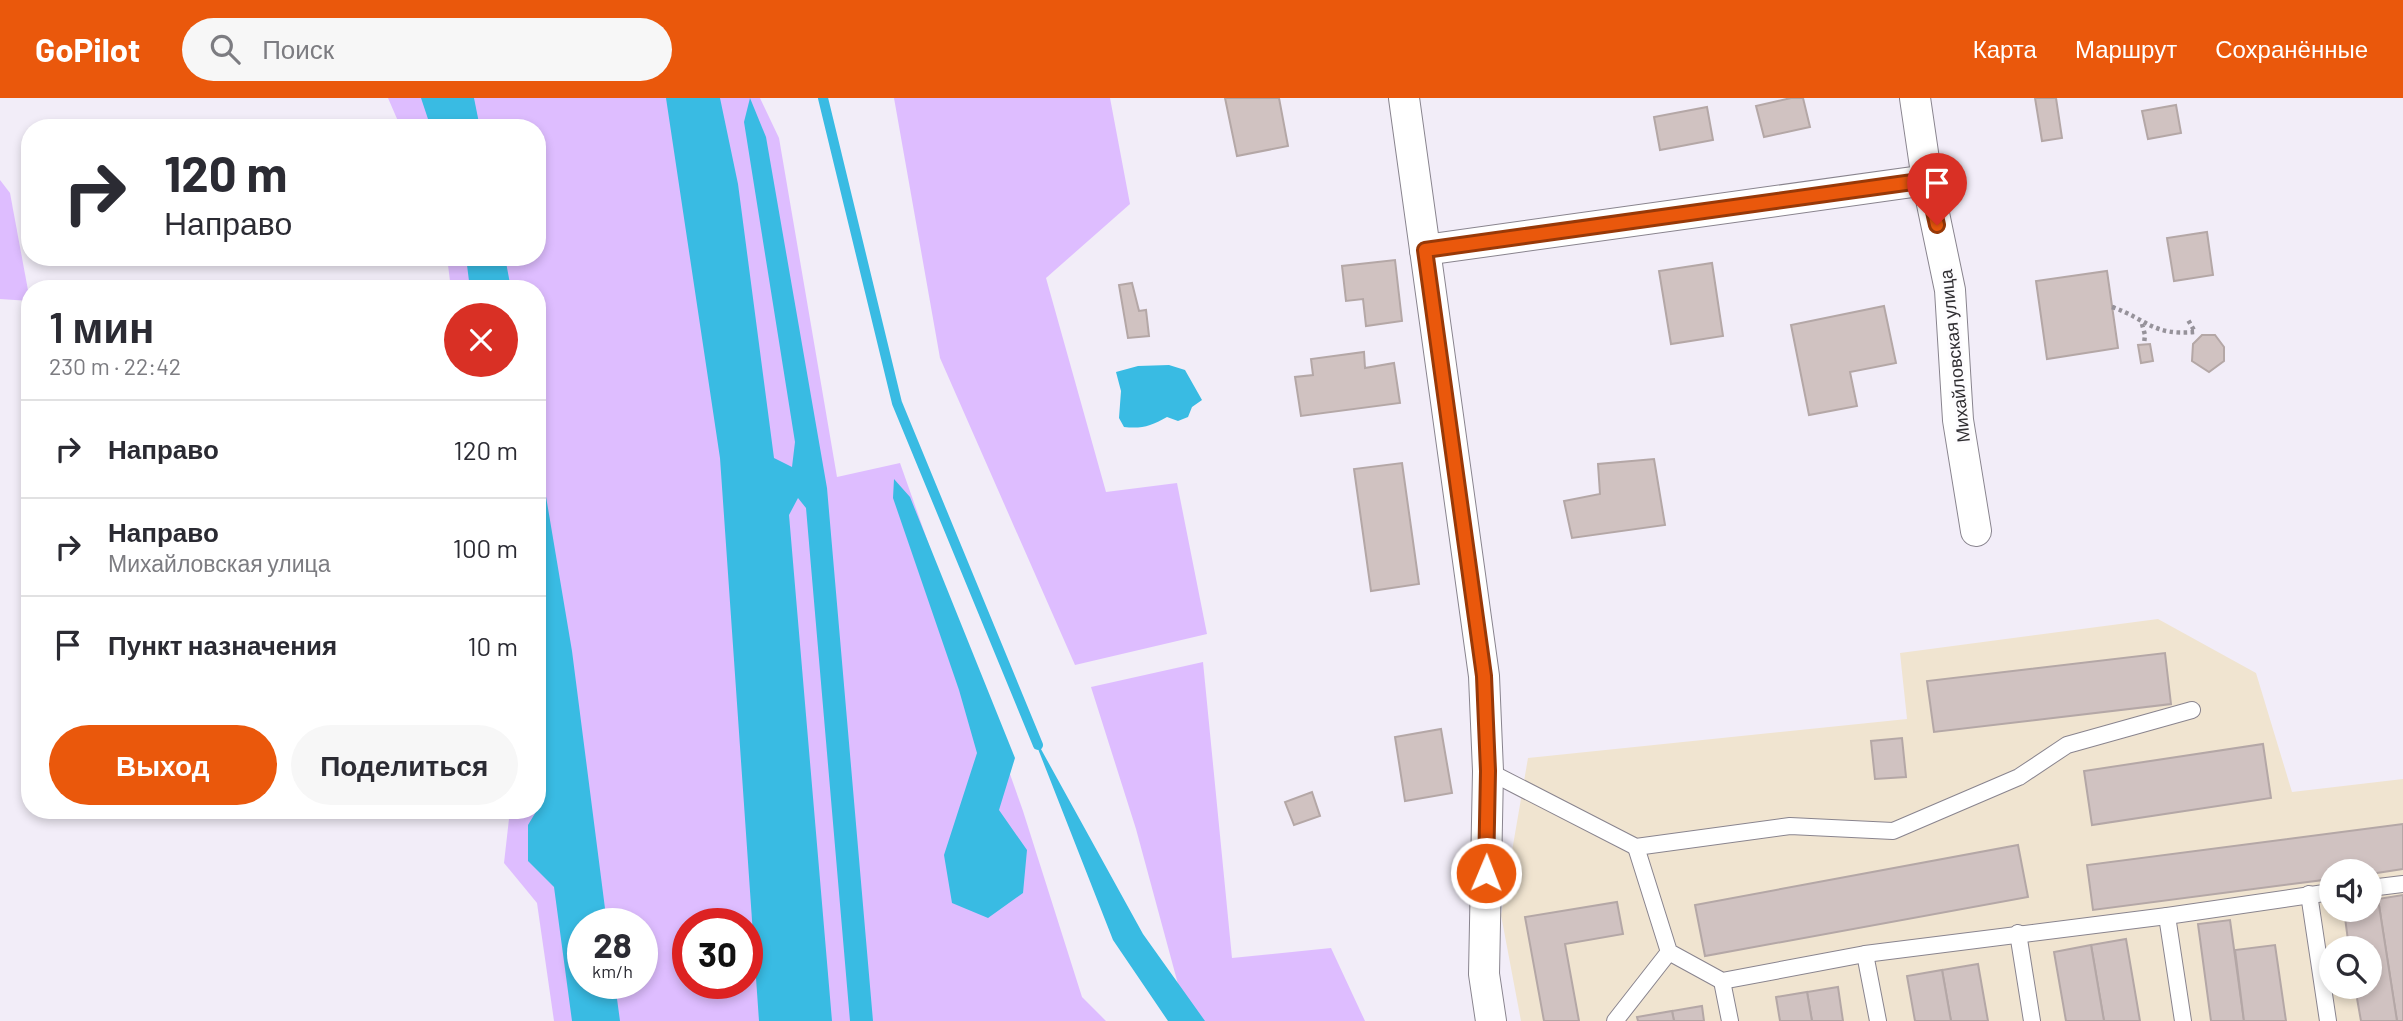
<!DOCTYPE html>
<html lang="ru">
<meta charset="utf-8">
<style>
body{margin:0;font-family:Barlow,sans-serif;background:#f7f7f7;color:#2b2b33;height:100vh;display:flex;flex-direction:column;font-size:26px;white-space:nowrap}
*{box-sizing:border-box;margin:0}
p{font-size:23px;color:#7c7c81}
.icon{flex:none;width:38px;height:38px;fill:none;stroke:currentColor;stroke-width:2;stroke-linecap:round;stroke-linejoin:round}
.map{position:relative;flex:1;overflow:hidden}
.drawer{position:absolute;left:21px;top:182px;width:525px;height:539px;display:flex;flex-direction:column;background:#fff;border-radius:28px;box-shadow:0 4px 10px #0003}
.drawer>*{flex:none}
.top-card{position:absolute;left:21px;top:21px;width:525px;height:147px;border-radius:28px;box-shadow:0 4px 10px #0003;background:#fff;color:#2b2b33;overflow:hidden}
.buttons{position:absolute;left:2319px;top:761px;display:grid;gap:14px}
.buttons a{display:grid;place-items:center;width:63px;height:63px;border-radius:50%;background:#fff;box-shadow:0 4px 10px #0003;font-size:35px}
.speed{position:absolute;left:567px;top:810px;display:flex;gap:14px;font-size:35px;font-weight:700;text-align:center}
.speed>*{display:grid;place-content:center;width:91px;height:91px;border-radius:50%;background:#fff;box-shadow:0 4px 10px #0003;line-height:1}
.speed small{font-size:18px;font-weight:400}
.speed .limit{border:10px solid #d22;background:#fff;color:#111}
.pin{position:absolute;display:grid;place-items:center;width:60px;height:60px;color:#fff;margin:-72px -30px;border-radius:50% 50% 50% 0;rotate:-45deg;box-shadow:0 0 7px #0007}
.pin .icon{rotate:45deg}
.me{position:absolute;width:77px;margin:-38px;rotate:1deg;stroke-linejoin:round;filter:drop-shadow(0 0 5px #0008)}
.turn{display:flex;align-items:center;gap:24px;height:147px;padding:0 28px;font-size:32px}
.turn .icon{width:91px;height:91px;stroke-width:2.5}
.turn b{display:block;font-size:49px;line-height:60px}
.round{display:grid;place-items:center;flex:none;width:74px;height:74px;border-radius:37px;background:#f7f7f7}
.head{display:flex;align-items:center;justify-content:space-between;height:119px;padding:0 28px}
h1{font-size:42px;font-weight:600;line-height:52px}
.button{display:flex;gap:14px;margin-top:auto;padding:14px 28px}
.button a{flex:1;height:80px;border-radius:42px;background:#ea580c;color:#fff;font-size:28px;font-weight:600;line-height:80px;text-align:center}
.button a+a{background:#f7f7f7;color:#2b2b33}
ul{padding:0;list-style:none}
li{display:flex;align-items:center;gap:21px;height:98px;padding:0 28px;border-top:2px solid #e1e1e2}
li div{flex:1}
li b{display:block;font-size:26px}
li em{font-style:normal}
header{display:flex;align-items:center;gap:42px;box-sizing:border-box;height:98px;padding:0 35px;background:#ea580c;color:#fff}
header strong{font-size:33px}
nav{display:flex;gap:38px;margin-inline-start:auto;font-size:24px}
.search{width:490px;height:63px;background:#f7f7f7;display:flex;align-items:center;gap:18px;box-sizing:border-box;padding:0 24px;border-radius:38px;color:#7c7c81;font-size:26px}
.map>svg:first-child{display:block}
.industrial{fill:#f0e4d0;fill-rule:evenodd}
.green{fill:#debdff;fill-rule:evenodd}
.water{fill:#39bbe3}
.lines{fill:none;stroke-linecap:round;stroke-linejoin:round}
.stream{stroke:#39bbe3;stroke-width:10}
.building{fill:#d0c2c1;stroke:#b4a7a6;stroke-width:2}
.service-casing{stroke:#89848e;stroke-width:18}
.minor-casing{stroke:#89848e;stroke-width:32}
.path{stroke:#96929a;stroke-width:4.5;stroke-dasharray:3.5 3.5;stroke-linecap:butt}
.service{stroke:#fff;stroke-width:16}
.minor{stroke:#fff;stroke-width:30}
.route-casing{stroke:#983908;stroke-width:18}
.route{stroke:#ea580c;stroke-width:12}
.labels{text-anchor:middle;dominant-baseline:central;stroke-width:6;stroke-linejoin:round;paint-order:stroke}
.street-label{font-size:18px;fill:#302e32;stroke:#fdfcfe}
</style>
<header>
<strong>GoPilot</strong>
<div class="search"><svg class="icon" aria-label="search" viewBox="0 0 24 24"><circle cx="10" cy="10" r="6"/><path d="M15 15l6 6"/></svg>Поиск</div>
<nav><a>Карта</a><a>Маршрут</a><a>Сохранённые</a></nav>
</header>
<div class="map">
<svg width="2403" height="923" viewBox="0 0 2403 923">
<rect width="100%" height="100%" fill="#f2edf8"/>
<path class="industrial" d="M2158 521 2256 575 2292 694 2403 681V923H1521L1501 817 1528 660 1907 621 1900 555ZM2331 774H2370V812H2331ZM2331 850H2370V889H2331Z"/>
<g class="green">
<path d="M388 0H760L779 40 837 379 900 365 1023 713 1082 899 1106 923H554L537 805 504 765 510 712H537V191H451L447 159H537V30H401ZM583 826H642V886H583ZM688 826H747V886H688Z"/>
<path d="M894 0H1110L1130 106 1046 180 1106 394 1177 385 1207 536 1075 567 940 260Z"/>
<path d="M0 82 10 95 30 203 0 201Z"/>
<path d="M1203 564 1232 860 1331 850 1365 923H1188L1136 731 1091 589Z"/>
</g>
<g class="water">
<path d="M421 0H474L480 30H431Z"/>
<path d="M666 0H720L738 86 774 360 792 369 795 344 744 24 750 0 766 39 827 390 873 923H850L806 410 798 400 789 417 832 923H759L720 360Z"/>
<path d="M466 159H505L511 191H470Z"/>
<path d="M1169 267 1185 272 1202 302 1192 309 1188 319 1178 323 1167 319C1151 328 1142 331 1124 329L1119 320 1121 293 1116 274 1138 268Z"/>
<path d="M537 345 572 553 607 826H583V886H615L620 923H572L554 789 528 763V727L537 712 540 702 537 680Z"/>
<path d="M894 381 910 399 1015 660 999 712 1027 752 1023 795 988 820 952 805 944 757 977 655 959 592 893 400Z"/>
<path d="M1031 633 1143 836 1205 923H1168L1113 842Z"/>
</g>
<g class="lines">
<path class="stream" d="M823 0 897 305 1038 647"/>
</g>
<g class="building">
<path d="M1225 0H1279L1288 48 1237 58Z"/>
<path d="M1791 0H1803L1810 29 1764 39 1756 8Z"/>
<path d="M2035 0H2056L2062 40 2042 43Z"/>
<path d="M2176 7 2181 35 2148 41 2142 13Z"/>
<path d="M1707 9 1713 42 1660 52 1654 19Z"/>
<path d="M2207 134 2213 177 2174 183 2167 140Z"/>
<path d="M1395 162 1402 223 1366 228 1363 201 1346 203 1342 168Z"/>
<path d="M1712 165 1723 238 1671 246 1659 173Z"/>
<path d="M2107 173 2118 250 2047 261 2036 183Z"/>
<path d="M1132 185 1139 213 1146 212 1149 238 1128 240 1119 187Z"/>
<path d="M1884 208 1896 265 1850 274 1857 308 1809 317 1791 227Z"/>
<path d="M2202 237H2215L2224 249V263L2209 274 2192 263 2193 246Z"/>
<path d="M2150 246 2153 263 2141 265 2138 247Z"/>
<path d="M1364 254 1365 270 1394 265 1400 305 1301 318 1295 279 1313 277 1311 261Z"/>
<path d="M1654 361 1665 427 1572 440 1564 403 1600 396 1598 366Z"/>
<path d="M1402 365 1419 486 1371 493 1354 371Z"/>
<path d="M2165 555 2171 606 1934 634 1927 583Z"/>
<path d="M1441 631 1452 695 1405 703 1395 639Z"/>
<path d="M1902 640 1906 679 1875 681 1871 643Z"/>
<path d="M2263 646 2271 700 2092 727 2084 673Z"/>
<path d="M1312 694 1320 718 1294 727 1285 704Z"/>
<path d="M2403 726V771L2370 776V774H2331V781L2093 812 2087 767Z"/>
<path d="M2018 747 2028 799 1705 858 1695 807Z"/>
<path d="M2403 797V923H2397L2378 801Z"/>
<path d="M2378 801 2397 923H2361L2355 889H2370V850H2349L2344 812H2370V802Z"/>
<path d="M1617 804 1623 836 1565 846 1579 923H1544L1525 819Z"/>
<path d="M2230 822 2244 923H2211L2198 826Z"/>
<path d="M2126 841 2140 923H2104L2091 847Z"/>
<path d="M2091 847 2104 923H2066L2054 854Z"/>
<path d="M2275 847 2286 923H2244L2235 852Z"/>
<path d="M1978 866 1988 923H1951L1942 872Z"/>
<path d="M1942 872 1951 923H1915L1907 878Z"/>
<path d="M1838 889 1843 923H1812L1807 894Z"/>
<path d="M1807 894 1812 923H1780L1776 899Z"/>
<path d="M1702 908 1704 923H1674L1672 913Z"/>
<path d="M1672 913 1674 923H1638L1637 919Z"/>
</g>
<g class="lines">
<g class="service-casing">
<g id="service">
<path d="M1488 673 1636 749 1790 728 1893 733 2019 679 2067 647 2192 612"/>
<path d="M1636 749 1669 854 1722 883 1865 856 2167 818 2331 794"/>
<path d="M2370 790 2403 786"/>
<path d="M2309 796 2328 923"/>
<path d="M2167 818 2183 923"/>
<path d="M2018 835 2032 923"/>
<path d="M1865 856 1878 923"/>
<path d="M1722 883 1730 923"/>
<path d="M1615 923 1669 854"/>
</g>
</g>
<g class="minor-casing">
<g id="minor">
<path d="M1404 0 1484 578 1488 673 1484 876 1491 923"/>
<path d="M1915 0 1927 82 1950 192 1958 322 1976 433"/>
<path d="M1425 152 1927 82"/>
</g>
</g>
<g class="path">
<path d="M2112 209C2147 221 2152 238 2195 234L2187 220"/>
<path d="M2142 226 2145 237 2144 246"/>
</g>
<use href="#service" class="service"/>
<use href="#minor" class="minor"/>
</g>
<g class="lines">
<g class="route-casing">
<path id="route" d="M1486 775 1488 673 1484 578 1425 152 1927 82 1937 127"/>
</g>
<use href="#route" class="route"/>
</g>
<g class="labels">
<g class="street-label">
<text transform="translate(1954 258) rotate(-96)">Михайловская улица</text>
</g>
</g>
</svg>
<div class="buttons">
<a><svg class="icon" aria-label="sound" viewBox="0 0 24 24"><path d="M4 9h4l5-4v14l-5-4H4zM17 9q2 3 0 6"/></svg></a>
<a><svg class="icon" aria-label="search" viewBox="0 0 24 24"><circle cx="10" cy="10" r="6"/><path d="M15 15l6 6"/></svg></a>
</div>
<div class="speed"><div>28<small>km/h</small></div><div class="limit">30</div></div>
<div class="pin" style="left:1937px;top:127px;background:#d93025"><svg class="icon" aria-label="arrive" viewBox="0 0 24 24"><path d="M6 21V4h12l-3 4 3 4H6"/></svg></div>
<svg class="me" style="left:1486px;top:775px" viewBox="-20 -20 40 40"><circle r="17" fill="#ea580c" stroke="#fff" stroke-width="3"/><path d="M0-11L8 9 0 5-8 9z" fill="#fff"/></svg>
<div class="top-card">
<div class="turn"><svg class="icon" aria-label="right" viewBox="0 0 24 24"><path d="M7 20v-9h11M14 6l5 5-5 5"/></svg><div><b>120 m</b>Направо</div></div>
</div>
<section class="drawer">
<div class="head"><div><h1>1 мин</h1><p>230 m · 22:42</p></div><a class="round" style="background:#d93025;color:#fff"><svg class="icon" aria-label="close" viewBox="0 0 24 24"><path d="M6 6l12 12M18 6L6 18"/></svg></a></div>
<ul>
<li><svg class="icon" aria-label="right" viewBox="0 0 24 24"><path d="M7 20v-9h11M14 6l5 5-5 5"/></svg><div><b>Направо</b></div><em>120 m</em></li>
<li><svg class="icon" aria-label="right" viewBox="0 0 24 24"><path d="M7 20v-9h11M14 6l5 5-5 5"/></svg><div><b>Направо</b><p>Михайловская улица</p></div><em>100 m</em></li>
<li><svg class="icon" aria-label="arrive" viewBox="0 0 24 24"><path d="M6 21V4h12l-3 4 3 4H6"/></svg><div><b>Пункт назначения</b></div><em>10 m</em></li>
</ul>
<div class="button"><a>Выход</a><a>Поделиться</a></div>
</section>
</div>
